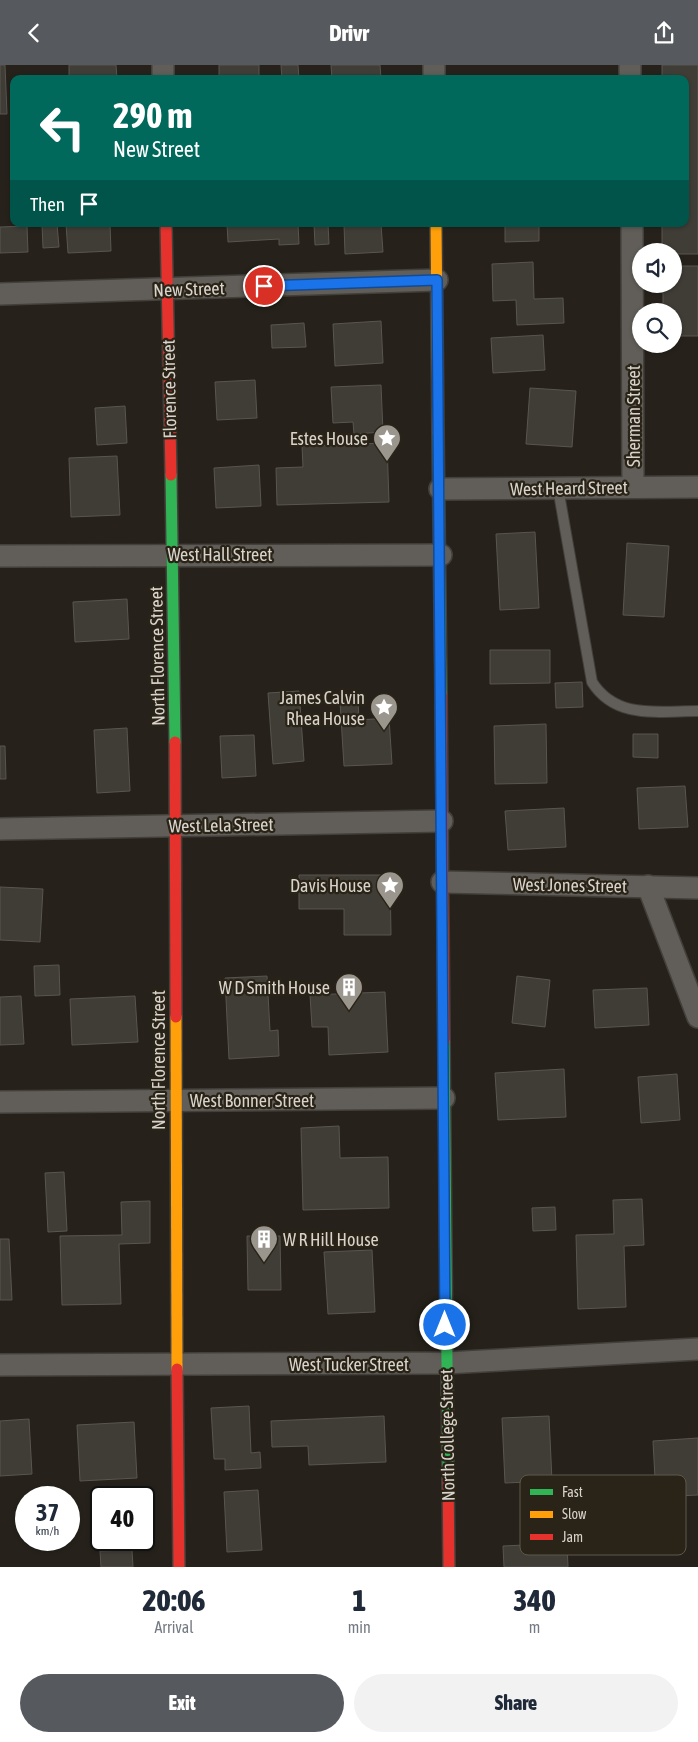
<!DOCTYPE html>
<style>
body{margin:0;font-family:"Asap Condensed",sans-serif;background:#f2f2f3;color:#1f2937;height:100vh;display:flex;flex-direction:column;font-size:19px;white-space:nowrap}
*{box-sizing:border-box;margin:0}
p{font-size:16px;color:#747a83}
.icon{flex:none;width:28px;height:28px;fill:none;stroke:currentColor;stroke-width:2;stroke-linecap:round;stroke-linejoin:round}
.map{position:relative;height:1502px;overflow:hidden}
.side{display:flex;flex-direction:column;background:#fff;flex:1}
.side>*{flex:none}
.top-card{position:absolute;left:10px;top:10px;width:679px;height:152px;border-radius:10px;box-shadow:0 1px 4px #0004;background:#00695c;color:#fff;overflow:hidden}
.fabs{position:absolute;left:632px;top:178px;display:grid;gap:10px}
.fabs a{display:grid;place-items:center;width:50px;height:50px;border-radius:50%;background:#fff;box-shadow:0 1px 4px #0004;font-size:25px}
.speed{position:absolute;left:15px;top:1421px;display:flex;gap:10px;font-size:25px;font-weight:700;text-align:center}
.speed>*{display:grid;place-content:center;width:65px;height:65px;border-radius:50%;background:#fff;box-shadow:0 1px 4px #0004;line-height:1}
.speed small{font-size:12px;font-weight:400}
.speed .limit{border:2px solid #111;border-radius:8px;background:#fff;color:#111}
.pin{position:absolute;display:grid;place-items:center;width:42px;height:42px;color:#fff;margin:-21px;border:2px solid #fff;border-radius:50%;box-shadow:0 1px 5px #0007}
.me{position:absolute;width:55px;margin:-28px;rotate:0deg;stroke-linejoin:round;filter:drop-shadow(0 0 4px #0008)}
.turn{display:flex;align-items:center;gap:18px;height:105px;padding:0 20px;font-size:22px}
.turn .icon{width:65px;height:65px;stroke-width:2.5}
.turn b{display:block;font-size:35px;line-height:42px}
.then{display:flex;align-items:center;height:48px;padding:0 20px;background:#0003;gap:10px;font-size:19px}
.eta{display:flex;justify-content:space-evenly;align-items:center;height:85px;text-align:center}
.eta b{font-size:30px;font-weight:800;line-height:35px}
.action{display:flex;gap:10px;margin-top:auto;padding:10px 20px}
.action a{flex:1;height:58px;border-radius:30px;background:#565a5e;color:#fff;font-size:20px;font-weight:800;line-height:58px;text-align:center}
.action a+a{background:#f2f2f3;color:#1f2937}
header{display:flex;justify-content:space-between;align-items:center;height:65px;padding:0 20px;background:#565a5e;color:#fff;font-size:22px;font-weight:800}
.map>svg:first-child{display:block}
.building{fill:#403c36;stroke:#59554f}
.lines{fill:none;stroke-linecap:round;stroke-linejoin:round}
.lane-casing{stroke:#433f3a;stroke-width:12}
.street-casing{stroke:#433f3a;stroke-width:24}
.fast-casing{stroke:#433f3a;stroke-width:14}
.slow-casing{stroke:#433f3a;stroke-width:14}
.jam-casing{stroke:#433f3a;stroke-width:14}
.lane{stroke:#615e59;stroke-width:10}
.street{stroke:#615e59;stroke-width:21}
.fast{stroke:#30b455;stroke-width:11}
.slow{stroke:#ff9f0a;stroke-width:11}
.jam{stroke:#e5322d;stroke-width:11}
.route-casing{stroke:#114b97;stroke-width:12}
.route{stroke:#1a73e8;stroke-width:9}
.labels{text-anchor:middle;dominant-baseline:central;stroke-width:4.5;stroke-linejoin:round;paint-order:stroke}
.street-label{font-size:18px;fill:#d8d4cc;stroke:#2a2317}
.poi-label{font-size:18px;fill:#d8d4cc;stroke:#2a2317;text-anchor:end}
.key{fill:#2a2317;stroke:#5e584d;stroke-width:1}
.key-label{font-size:14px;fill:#d8d4cc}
</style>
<header><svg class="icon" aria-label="back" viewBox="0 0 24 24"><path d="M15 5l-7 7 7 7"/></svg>Drivr<svg class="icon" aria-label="share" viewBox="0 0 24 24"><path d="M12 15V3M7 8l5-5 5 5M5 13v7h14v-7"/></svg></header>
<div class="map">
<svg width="698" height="1502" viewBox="0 0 698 1502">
<rect width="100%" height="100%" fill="#26221b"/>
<g class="building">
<path d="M0 0H5L7 49H0Z"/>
<path d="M69 0H116L117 14H69Z"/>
<rect x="219" y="0" width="40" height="14"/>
<path d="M281 0H298L299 14H282Z"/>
<path d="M331 0H380L381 14H332Z"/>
<path d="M662 0H698V189H674V186H662V159H685V14H662Z"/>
<path d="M42 159H57L59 182 43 183Z"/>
<path d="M66 159H110L111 186 68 188Z"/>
<path d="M227 159H298L299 179 279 180V174L228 177Z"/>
<path d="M314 159H328L329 179 315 180Z"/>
<path d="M344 159H381L383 187 345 189Z"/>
<path d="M505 159H539V176L505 177Z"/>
<path d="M27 161 28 187 0 188V162Z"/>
<path d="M533 197 534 234 563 233 564 258 517 260 516 235 493 236 492 199Z"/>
<path d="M674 201H698V271H674V246H663V219H674Z"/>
<path d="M381 256 383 298 335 301 333 259Z"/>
<path d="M304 258 306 282 272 283 271 260Z"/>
<path d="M543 270 545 305 493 308 491 273Z"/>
<path d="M255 315 257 353 217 355 215 317Z"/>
<path d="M381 320 383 367 354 369 353 357 333 358 331 322Z"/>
<path d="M530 323 576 326 572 382 526 379Z"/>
<path d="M125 341 127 378 97 380 95 343Z"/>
<path d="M387 378 389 437 277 440 276 403 303 402 302 381Z"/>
<path d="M117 391 120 450 71 452 69 393Z"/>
<path d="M259 400 261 441 216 443 214 403Z"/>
<path d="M535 467 539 543 500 545 496 469Z"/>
<path d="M627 478 669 481 664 552 623 550Z"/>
<path d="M127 534 129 574 75 577 73 537Z"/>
<path d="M490 585H550V618L490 619Z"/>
<path d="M582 617 583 642 556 643 555 618Z"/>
<path d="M299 626 304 696 273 699 268 628Z"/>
<path d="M358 636 359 655 389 653 392 699 344 701 340 637Z"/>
<path d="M546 659 547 718 495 719 494 661Z"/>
<path d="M127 663 130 726 97 728 94 665Z"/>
<path d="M633 669H658V693L633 692Z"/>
<path d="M254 670 256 711 222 713 220 671Z"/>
<path d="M0 681H5L6 714H0Z"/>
<path d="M685 721 688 762 639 764 637 723Z"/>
<path d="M564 743 566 782 508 785 505 746Z"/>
<path d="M299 810H390L391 870H344V844H299Z"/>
<path d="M0 822 43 824 40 877 0 875Z"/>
<path d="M59 900 60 930 35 931 34 901Z"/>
<path d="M267 911 270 966 278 965 279 991 229 994 225 913Z"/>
<path d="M517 911 550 915 545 962 512 958Z"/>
<path d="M647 923 649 960 595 963 593 925Z"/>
<path d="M385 927 388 987 329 990 328 962H312L310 930Z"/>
<path d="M21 931 24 979 0 980V932Z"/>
<path d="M135 931 138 977 72 980 70 934Z"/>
<path d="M564 1004 566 1052 498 1055 495 1008Z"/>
<path d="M677 1009 680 1055 641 1058 638 1012Z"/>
<path d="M339 1061 340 1093 388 1092 389 1143 303 1145 301 1063Z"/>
<path d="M64 1107 67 1166 48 1167 45 1108Z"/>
<path d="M642 1134 644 1180 624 1181 626 1242 578 1244 576 1170 614 1169 613 1135Z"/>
<path d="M150 1136V1178L119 1179 121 1239 62 1240 60 1171 122 1170 121 1137Z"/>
<path d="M555 1142 556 1165 533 1166 532 1143Z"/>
<path d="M247 1171H280L281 1225H248Z"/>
<path d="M0 1174H9L12 1235H0Z"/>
<path d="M372 1185 375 1247 328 1249 324 1187Z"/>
<path d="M249 1341 251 1388 260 1387 261 1403 225 1405V1394H214L211 1343Z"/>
<path d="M384 1351 386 1397 309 1400 308 1381 272 1382 271 1356Z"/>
<path d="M549 1351 552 1416 505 1418 502 1353Z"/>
<path d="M29 1354 32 1409 0 1411V1356Z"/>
<path d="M134 1357 137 1413 80 1416 77 1360Z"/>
<path d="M698 1373V1430L656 1432 653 1376Z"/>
<path d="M258 1425 262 1485 227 1487 224 1427Z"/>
<path d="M567 1478 568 1502H504L503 1481Z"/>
<path d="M132 1485 133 1502H101L100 1486Z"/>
</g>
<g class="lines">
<g class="lane-casing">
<path id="lane" d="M558 423 592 617C616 655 659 646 698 646"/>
</g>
<g class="street-casing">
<g id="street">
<path d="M163 0V14"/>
<path d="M434 0V14"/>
<path d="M630 0V14"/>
<path d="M632 159 633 422"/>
<path d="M0 229 437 215"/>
<path d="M440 424 698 422"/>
<path d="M0 491 441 490"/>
<path d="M0 764 442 756"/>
<path d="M442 817 698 823"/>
<path d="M648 821 698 952"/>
<path d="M0 1037 444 1033"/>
<path d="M0 1300 446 1298 698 1284"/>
</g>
</g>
<g class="fast-casing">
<g id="fast">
<path d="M438 368 441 628"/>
<path d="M171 410 175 677"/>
<path d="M444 977 448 1407"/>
</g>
</g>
<g class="slow-casing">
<g id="slow">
<path d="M436 159 438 368"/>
<path d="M176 952 177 1304"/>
</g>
</g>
<g class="jam-casing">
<g id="jam">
<path d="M166 159 171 410"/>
<path d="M441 628 444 977"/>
<path d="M175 677 176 952"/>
<path d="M177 1304 179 1502"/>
<path d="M448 1407 449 1502"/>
</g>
</g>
<use href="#lane" class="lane"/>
<use href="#street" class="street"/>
<use href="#fast" class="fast"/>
<use href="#slow" class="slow"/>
<use href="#jam" class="jam"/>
</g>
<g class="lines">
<g class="route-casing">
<path id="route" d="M264 221 437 215 445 1260"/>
</g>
<use href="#route" class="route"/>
</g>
<defs>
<g id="sight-pin" transform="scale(1.4375)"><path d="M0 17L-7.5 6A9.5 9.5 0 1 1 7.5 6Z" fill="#9a968e" stroke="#2a2317"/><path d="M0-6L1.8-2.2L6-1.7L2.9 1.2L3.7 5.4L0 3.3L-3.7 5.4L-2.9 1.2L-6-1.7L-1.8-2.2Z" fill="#fff"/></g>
<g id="building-pin" transform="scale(1.4375)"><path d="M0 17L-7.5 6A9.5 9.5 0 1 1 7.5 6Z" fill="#9a968e" stroke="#2a2317"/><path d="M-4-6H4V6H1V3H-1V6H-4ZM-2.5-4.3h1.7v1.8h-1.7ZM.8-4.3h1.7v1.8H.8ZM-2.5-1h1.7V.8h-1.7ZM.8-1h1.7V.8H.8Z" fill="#fff"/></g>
</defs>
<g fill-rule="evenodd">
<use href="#sight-pin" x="387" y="373"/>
<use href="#sight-pin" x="384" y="642"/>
<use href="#sight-pin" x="390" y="820"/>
<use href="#building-pin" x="349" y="922"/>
<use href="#building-pin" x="264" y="1174"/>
</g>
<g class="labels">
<g class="street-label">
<text transform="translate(189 224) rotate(-2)">New Street</text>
<text transform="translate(169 324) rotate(-91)">Florence Street</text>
<text transform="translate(633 351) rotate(-90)">Sherman Street</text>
<text transform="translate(569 423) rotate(-1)">West Heard Street</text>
<text x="220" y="489">West Hall Street</text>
<text transform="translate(157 591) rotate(-91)">North Florence Street</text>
<text transform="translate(221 760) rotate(-1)">West Lela Street</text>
<text transform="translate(570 820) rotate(1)">West Jones Street</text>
<text transform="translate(158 995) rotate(-90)">North Florence Street</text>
<text x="252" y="1035">West Bonner Street</text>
<text x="349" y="1299">West Tucker Street</text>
<text transform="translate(447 1370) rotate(-91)">North College Street</text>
</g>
<g class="poi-label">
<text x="368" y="373">Estes House</text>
<text x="365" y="632">James Calvin<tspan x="365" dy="21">Rhea House</tspan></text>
<text x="371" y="820">Davis House</text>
<text x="330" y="922">W D Smith House</text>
<text x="283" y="1174" text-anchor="start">W R Hill House</text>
</g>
</g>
<rect x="520" y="1410" width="166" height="80" rx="8" class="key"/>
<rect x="530" y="1424" width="23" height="6" fill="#30b455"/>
<rect x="530" y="1446" width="23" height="7" fill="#ff9f0a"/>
<rect x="530" y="1469" width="23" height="6" fill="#e5322d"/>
<g class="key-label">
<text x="562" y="1432">Fast</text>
<text x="562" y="1454">Slow</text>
<text x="562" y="1477">Jam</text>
</g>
</svg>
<div class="fabs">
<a><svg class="icon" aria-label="sound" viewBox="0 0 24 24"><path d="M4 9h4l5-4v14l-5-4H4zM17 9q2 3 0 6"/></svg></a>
<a><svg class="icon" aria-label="search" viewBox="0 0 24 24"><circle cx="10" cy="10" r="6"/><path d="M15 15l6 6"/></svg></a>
</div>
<div class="speed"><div>37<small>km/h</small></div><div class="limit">40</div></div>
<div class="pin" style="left:264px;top:221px;background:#d93025"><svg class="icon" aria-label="arrive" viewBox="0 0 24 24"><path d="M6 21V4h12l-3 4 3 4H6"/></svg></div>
<svg class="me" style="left:445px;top:1260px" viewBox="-20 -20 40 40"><circle r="17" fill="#1a73e8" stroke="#fff" stroke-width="3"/><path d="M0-11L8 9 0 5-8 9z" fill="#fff"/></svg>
<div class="top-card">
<div class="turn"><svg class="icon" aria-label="left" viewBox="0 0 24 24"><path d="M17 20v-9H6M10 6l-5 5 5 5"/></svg><div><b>290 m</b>New Street</div></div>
<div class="then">Then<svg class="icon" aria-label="arrive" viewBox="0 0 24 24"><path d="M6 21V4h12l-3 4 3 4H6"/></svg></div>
</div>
</div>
<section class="side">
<div class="eta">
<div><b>20:06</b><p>Arrival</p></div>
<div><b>1</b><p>min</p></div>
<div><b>340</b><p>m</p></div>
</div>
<div class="action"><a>Exit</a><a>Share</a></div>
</section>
